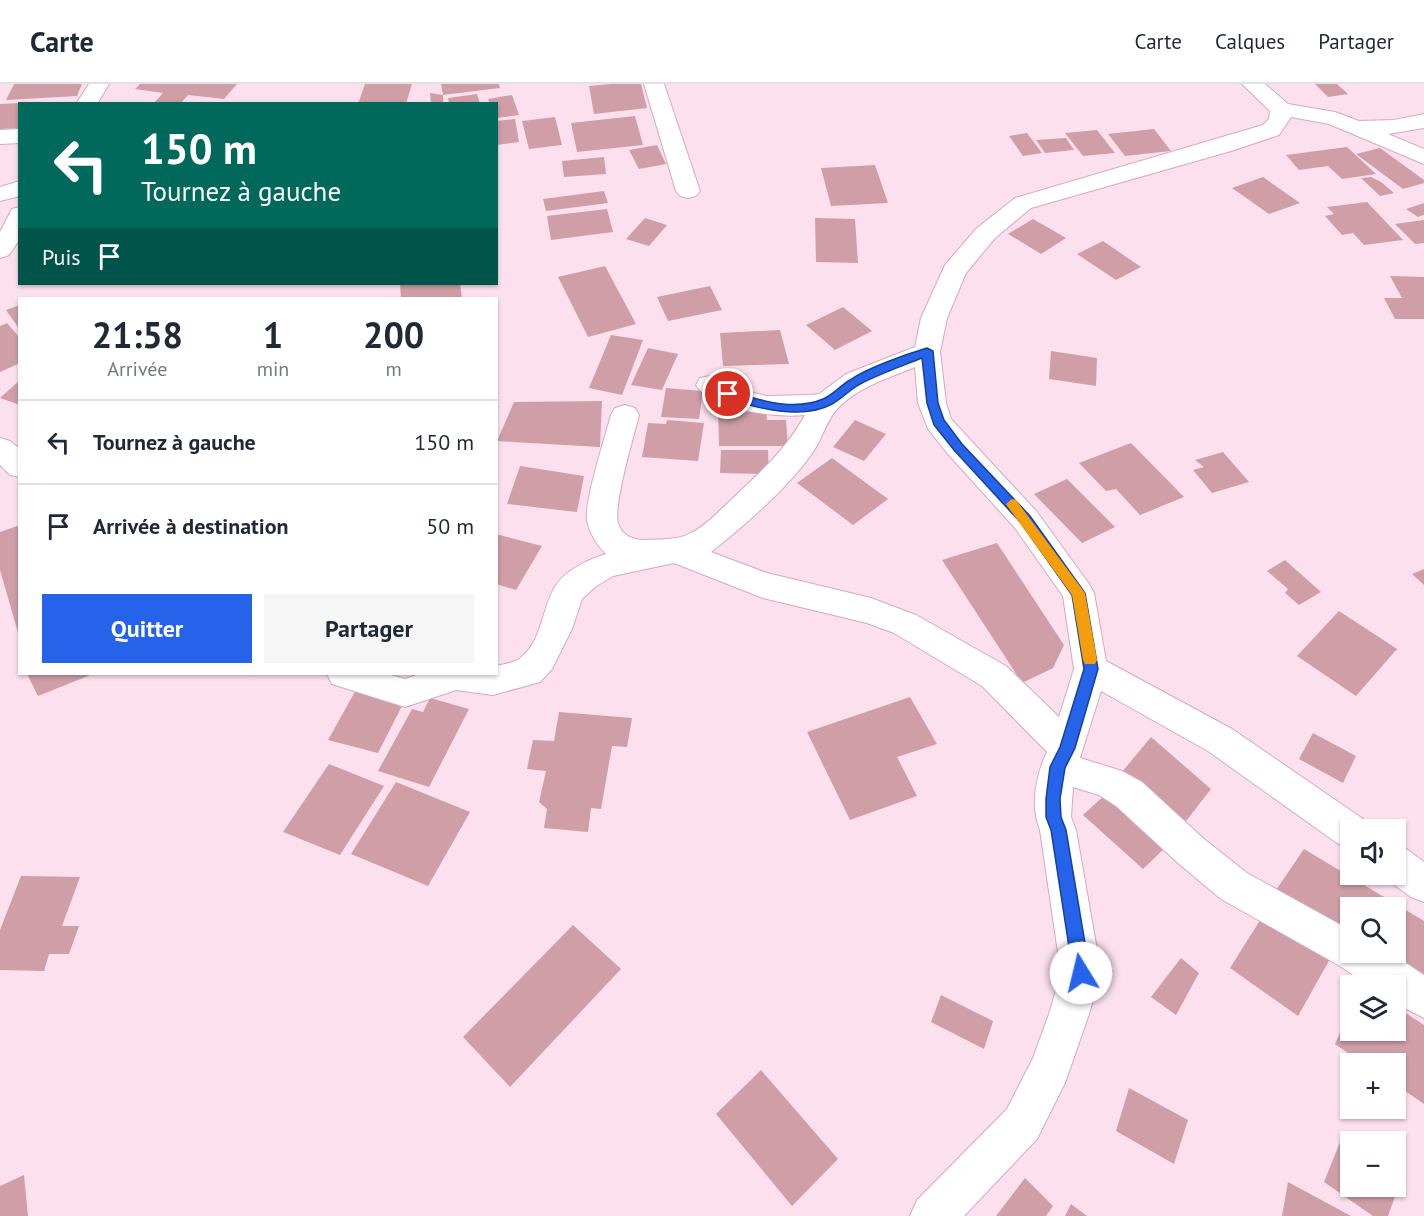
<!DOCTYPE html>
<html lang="fr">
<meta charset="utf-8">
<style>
body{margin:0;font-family:"PT Sans",sans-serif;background:#f6f6f7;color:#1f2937;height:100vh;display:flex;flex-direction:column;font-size:22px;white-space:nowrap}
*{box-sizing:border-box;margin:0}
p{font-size:20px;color:#747a83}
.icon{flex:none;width:33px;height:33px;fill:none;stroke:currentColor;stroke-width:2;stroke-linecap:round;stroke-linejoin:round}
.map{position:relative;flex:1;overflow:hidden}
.sheet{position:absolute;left:18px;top:213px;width:480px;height:378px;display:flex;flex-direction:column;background:#fff;border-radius:0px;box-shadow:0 2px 4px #0004}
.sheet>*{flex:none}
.guide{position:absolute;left:18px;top:18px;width:480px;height:183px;border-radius:0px;box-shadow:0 2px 4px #0004;background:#00695c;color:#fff;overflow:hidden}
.controls{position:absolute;left:1340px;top:735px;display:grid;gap:12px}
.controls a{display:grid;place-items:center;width:66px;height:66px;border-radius:0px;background:#fff;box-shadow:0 2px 4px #0004;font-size:30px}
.pin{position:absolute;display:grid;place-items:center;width:51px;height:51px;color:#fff;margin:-26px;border:3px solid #fff;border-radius:50%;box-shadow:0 2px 6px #0007}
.me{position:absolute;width:66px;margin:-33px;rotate:351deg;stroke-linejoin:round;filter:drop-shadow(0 0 4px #0008)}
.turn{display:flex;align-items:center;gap:21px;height:126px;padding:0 24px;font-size:27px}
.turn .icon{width:78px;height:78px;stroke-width:2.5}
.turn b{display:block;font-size:42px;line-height:51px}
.then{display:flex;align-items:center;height:57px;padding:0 24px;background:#0003;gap:12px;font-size:22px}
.eta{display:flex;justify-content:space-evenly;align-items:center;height:102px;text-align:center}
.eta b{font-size:36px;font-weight:600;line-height:42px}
.primary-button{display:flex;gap:12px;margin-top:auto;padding:12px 24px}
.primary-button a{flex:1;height:69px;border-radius:0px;background:#2563eb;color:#fff;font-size:24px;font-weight:600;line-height:69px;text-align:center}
.primary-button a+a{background:#f6f6f7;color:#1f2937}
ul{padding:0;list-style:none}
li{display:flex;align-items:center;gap:18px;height:84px;padding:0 24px;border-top:2px solid #e0e1e3}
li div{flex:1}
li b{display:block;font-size:22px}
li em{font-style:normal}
header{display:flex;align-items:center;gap:36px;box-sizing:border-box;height:84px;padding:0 30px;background:#fff;border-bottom:2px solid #e0e1e3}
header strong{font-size:28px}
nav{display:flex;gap:33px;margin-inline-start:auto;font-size:21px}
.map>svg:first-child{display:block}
.building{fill:#cf9ea7}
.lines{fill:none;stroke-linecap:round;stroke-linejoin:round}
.minor-casing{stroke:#d5a9c0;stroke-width:2}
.minor{fill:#fff;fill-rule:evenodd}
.route{fill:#2563eb;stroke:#184099;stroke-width:1.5}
.slow{fill:#f59e0b}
</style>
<header>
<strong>Carte</strong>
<nav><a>Carte</a><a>Calques</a><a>Partager</a></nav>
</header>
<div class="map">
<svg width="1424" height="1132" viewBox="0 0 1424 1132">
<rect width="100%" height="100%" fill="#fce0ee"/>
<g class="building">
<path d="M14 0H82L77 12 6 16Z"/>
<path d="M140 0H237L224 15 188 11 180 20 154 19 163 9 135 5Z"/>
<path d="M365 0H412L406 20H358Z"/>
<path d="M441 0H499L500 4 443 11Z"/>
<path d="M611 0H641L647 24 594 30 589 2Z"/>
<path d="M1315 0H1337L1348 10 1328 13Z"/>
<path d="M430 9 443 11V20H431Z"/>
<path d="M477 10 480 20H449L448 14Z"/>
<path d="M512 11 519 31 496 34V20H490L488 15Z"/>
<path d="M20 19V44L0 45V20Z"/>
<path d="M635 32 643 61 577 68 571 39Z"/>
<path d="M555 33 562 61 529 65 522 37Z"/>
<path d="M515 35 519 58 496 61V37Z"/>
<path d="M1154 45 1171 67 1125 72 1108 50Z"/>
<path d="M1097 46 1115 69 1083 72 1065 49Z"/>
<path d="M1027 49 1042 69 1023 72 1009 52Z"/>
<path d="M1066 54 1074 66 1045 69 1036 56Z"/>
<path d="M657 61 666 80 639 85 629 66Z"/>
<path d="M1347 63 1376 90 1342 95 1328 82 1299 86 1286 71Z"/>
<path d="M1380 64 1424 96V99L1403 105 1356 70Z"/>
<path d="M604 73 606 90 564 93 562 77Z"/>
<path d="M875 81 888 119 831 122 821 84Z"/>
<path d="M1263 93 1300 119 1269 130 1232 104Z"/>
<path d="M1371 93 1381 98 1394 109 1380 112 1361 94Z"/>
<path d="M604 107 608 119 546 127 543 115Z"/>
<path d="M1367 118 1403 156 1364 161 1353 149 1342 151 1325 132 1334 130 1327 123Z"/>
<path d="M1424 119V131L1418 133 1406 125Z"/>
<path d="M607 125 613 148 551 156 547 132Z"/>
<path d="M645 134 667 141 649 162 626 155Z"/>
<path d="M815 134 855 135 858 179 816 178Z"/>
<path d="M1033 135 1066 154 1041 170 1008 150Z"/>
<path d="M1424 136V159L1415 160 1395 140Z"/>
<path d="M1103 157 1141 183 1116 196 1077 170Z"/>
<path d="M605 182 636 240 588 253 558 193Z"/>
<path d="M1390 192 1424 193V235H1395L1384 214H1402Z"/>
<path d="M400 200H460L462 214H401Z"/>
<path d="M710 202 722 226 668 237 657 213Z"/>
<path d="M20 221V246L6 226Z"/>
<path d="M843 223 872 247 835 266 806 241Z"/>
<path d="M7 239 20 254V279L0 288V242Z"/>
<path d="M780 246 789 280 723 282 720 249Z"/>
<path d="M611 251 643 256 622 311 589 304Z"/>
<path d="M648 264 678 270 662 306 631 301Z"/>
<path d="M1051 267 1097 274 1096 302 1049 295Z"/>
<path d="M20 296V321L0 314Z"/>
<path d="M666 304 703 307 699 335 661 333Z"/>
<path d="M602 317 600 363 497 357 514 318Z"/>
<path d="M718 325H766L767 336H786L788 362H719Z"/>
<path d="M667 336 704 339 698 377 642 373 648 339 666 340Z"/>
<path d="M855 336 886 350 864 377 833 363Z"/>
<path d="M1131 359 1184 413 1140 431 1116 405 1106 407 1079 379Z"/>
<path d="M721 366H768L769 390 720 389Z"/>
<path d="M1223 368 1249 398 1212 409 1193 386 1204 383 1195 376Z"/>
<path d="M832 374 888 415 853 441 797 399Z"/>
<path d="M520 382 584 392 577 428 507 420Z"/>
<path d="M1067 395 1115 443 1082 459 1034 410Z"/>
<path d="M20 441V552H19L0 486V448Z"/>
<path d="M496 450 542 462 516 506 496 500Z"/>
<path d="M997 459 1064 561 1053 584 1022 599 942 476Z"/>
<path d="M1285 476 1321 508 1299 521 1285 509 1288 505 1267 487Z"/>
<path d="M1424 485V501L1412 490Z"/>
<path d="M1339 527 1397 565 1356 612 1297 572Z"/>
<path d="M27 590H93L38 612Z"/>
<path d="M357 604 404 618 378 669 328 656Z"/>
<path d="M910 613 937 660 897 673 917 712 850 736 807 648Z"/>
<path d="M430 614 469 625 429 703 378 687 412 625 423 628Z"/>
<path d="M559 628 632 634 627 663 612 662 601 725 591 724 588 748 544 744 547 725 539 718 546 687 527 685 533 656 554 657Z"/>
<path d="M1313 649 1356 672 1343 699 1299 675Z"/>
<path d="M1151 653 1211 705 1186 737 1122 688Z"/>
<path d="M329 680 384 702 340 771 283 748Z"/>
<path d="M396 698 470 728 428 802 351 770Z"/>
<path d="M1107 709 1168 761 1143 785 1083 731Z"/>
<path d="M1304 765 1424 837V896L1379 868H1395V824H1350V851L1276 806Z"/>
<path d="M21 792 80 793 62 842H79L69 870H49L44 887 0 886V846Z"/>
<path d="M1264 830 1330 875 1298 932 1230 884Z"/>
<path d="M573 841 621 885 510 1003 463 953Z"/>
<path d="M1181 874 1199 889 1176 931 1151 913Z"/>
<path d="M941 911 993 937 984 965 931 938Z"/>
<path d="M1395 922 1424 941V1020L1395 1000V980H1364L1335 960 1350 927V946H1395Z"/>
<path d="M761 986 838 1075 792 1122 716 1030Z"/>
<path d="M1129 1004 1188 1036 1174 1080 1116 1047Z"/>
<path d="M1340 1058 1350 1065V1102H1395V1096L1400 1099 1388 1132H1373L1324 1098Z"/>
<path d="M24 1091 28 1132H0V1102Z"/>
<path d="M1025 1094 1053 1122 1046 1132H996Z"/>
<path d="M1288 1098 1351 1132H1282Z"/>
<path d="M1071 1120 1087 1132H1065Z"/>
</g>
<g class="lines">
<g class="minor-casing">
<g id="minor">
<path d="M89 0H109L97 20H76Z"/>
<path d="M644 0H664L700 107 696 112 688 114 680 112 676 107Z"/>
<path d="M1242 0H1265L1288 20 1335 28 1359 37 1394 36 1424 30V44L1388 50 1424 65V80L1329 40 1291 33 1279 51 1231 67 1031 124 995 154 966 189 947 234 940 268 946 319 951 335 1037 428 1089 500 1094 509 1106 577 1232 645 1363 735 1368 746H1350V764L1337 759 1208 667 1101 607 1080 674 1122 687 1142 698 1204 755 1247 789 1350 846V868H1389L1424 891V934L1395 919V902H1369L1340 882 1221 815 1178 779 1116 722 1099 711 1073 703 1071 733 1076 746 1101 889 1089 930 1065 999 1037 1055 964 1132H910L917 1116 1007 1025 1033 974 1049 930 1061 889 1040 746C1030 721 1036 691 1047 668L982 602 894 549 867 539 763 514 674 479 613 492 595 503 582 515 572 545 552 585 540 598 493 611 456 606 405 623 332 600 327 590H388L405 595 420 590H496V582C503 580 513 579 519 575 543 558 541 524 556 501 566 486 589 475 606 470 597 461 590 450 587 437 584 417 605 354 611 331L615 324 625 321 635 324 639 331C634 352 613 421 618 439 622 452 633 456 646 456 661 455 679 456 691 449 707 441 720 426 733 414 761 388 787 364 805 331 778 334 712 327 696 301L700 294 710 292 749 308 767 312 811 311 819 310 846 290 915 263 921 234 945 181 977 144 1015 114 1263 41 1269 35 1270 27ZM915 283 918 319 928 345 948 370 1015 444 1063 512 1074 585 1059 633 1006 582 916 531 871 514 767 489 711 468C743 443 790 402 813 368 822 355 827 335 838 324 858 303 889 294 915 283Z"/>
<path d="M20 45V59L0 60V46Z"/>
<path d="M20 97V112L0 117V103Z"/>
<path d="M20 123V155L9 171 0 174V148L12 125Z"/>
<path d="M0 354 10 357 20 365V393L10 391 0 381Z"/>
<path d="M1395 761 1408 766 1424 778V818L1411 813 1382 792 1395 790Z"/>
</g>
</g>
<use href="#minor" class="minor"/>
</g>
<path class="route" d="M927 264 933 267 938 319 944 336 962 360 1030 432 1085 509 1098 585 1075 664 1065 684 1060 715 1061 733 1066 746 1090 889 1087 895 1081 898 1076 895 1073 889 1051 746 1046 733V715L1050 683 1060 663 1084 585 1072 511 1021 439 954 366 934 341 927 319 922 274C902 282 882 289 862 299 851 304 843 314 832 320 801 337 755 324 724 313L722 310 728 307C757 315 793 328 823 315 833 311 841 301 850 296 867 284 907 270 927 264Z"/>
<path class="slow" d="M1012 415 1016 416 1085 509 1097 576 1095 580H1085L1083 576 1072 511 1008 423 1006 420Z"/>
</svg>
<div class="controls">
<a><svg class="icon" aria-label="sound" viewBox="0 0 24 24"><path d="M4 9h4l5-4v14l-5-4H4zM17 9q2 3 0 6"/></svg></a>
<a><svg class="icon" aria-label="search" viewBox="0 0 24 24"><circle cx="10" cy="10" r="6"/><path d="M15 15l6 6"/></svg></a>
<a><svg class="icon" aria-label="layers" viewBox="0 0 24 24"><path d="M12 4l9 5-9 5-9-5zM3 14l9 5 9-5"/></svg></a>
<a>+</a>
<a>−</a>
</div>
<div class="pin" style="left:728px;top:310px;background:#d93025"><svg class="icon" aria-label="arrive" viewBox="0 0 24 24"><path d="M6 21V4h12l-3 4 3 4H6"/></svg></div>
<svg class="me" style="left:1081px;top:889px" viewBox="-20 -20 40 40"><circle r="19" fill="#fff"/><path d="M0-13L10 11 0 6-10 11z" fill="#2563eb"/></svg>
<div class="guide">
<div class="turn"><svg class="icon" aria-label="left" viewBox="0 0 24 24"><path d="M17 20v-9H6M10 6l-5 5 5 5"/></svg><div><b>150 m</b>Tournez à gauche</div></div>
<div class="then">Puis<svg class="icon" aria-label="arrive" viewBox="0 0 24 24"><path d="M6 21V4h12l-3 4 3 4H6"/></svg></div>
</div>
<section class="sheet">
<div class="eta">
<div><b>21:58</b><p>Arrivée</p></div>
<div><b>1</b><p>min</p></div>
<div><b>200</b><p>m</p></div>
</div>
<ul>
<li><svg class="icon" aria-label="left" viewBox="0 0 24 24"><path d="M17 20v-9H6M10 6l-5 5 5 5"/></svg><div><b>Tournez à gauche</b></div><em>150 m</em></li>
<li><svg class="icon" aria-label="arrive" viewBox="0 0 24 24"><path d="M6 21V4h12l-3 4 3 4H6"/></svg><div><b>Arrivée à destination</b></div><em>50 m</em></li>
</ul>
<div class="primary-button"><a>Quitter</a><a>Partager</a></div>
</section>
</div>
